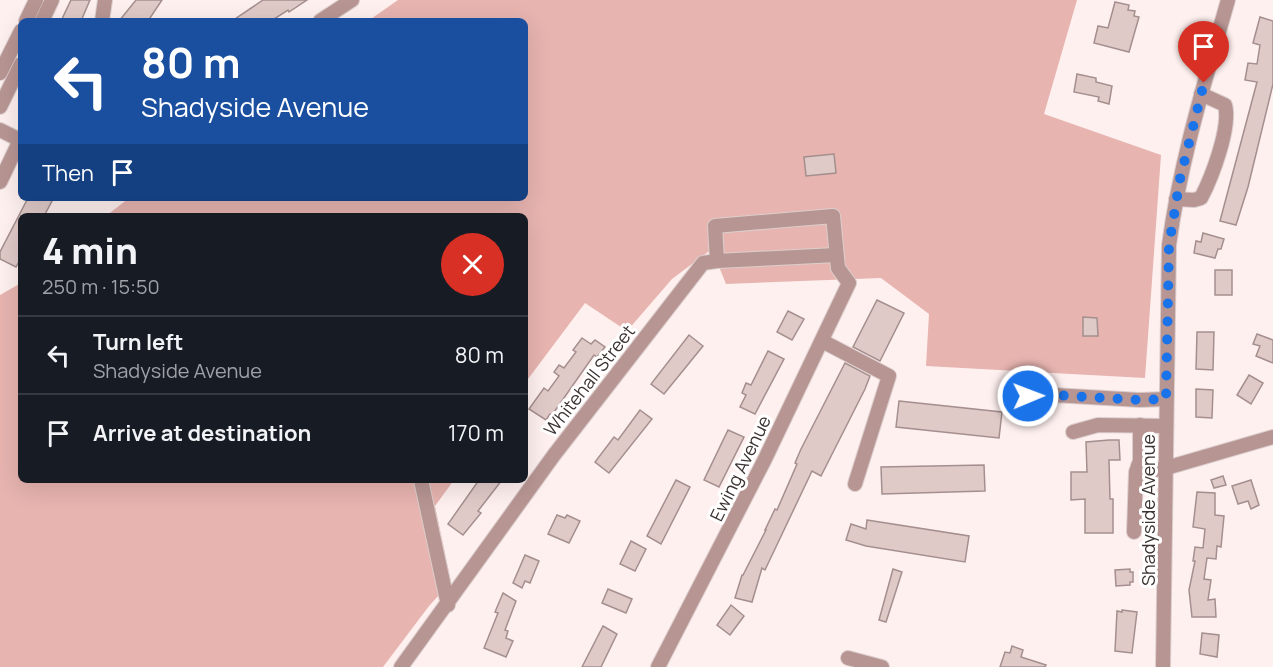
<!DOCTYPE html>
<meta charset="utf-8">
<style>
body{margin:0;font-family:Manrope,sans-serif;background:#242831;color:#f1f3f6;height:100vh;display:flex;flex-direction:column;font-size:22px;white-space:nowrap}
*{box-sizing:border-box;margin:0}
p{font-size:20px;color:#9ea1a6}
.icon{flex:none;width:33px;height:33px;fill:none;stroke:currentColor;stroke-width:2;stroke-linecap:round;stroke-linejoin:round}
.map{position:relative;flex:1;overflow:hidden}
.panel{position:absolute;left:18px;top:213px;width:510px;height:270px;display:flex;flex-direction:column;background:#171b24;border-radius:9px;box-shadow:0 6px 24px #0002}
.panel>*{flex:none}
.hud{position:absolute;left:18px;top:18px;width:510px;height:183px;border-radius:9px;box-shadow:0 6px 24px #0002;background:#1a4fa0;color:#fff;overflow:hidden}
.pin{position:absolute;display:grid;place-items:center;width:51px;height:51px;color:#fff;margin:-62px -26px;border-radius:50% 50% 50% 0;rotate:-45deg;box-shadow:0 0 6px #0007}
.pin .icon{rotate:45deg}
.me{position:absolute;width:66px;margin:-33px;rotate:89deg;stroke-linejoin:round;filter:drop-shadow(0 0 4px #0008)}
.turn{display:flex;align-items:center;gap:21px;height:126px;padding:0 24px;font-size:27px}
.turn .icon{width:78px;height:78px;stroke-width:2.5}
.turn b{display:block;font-size:42px;line-height:51px}
.then{display:flex;align-items:center;height:57px;padding:0 24px;background:#0003;gap:12px;font-size:22px}
.round{display:grid;place-items:center;flex:none;width:63px;height:63px;border-radius:32px;background:#242831}
.headline{display:flex;align-items:center;justify-content:space-between;height:102px;padding:0 24px}
h1{font-size:36px;font-weight:800;line-height:45px}
ul{padding:0;list-style:none}
li{display:flex;align-items:center;gap:18px;height:78px;padding:0 24px;border-top:2px solid #363941}
li div{flex:1}
li b{display:block;font-size:22px}
li em{font-style:normal}
.map>svg:first-child{display:block}
.green{fill:#e7b4b0}
.building{fill:#e0cac8;stroke:#a48f8e;stroke-width:1.5}
.lines{fill:none;stroke-linecap:round;stroke-linejoin:round}
.minor-casing{stroke:#dbcecd;stroke-width:16}
.minor{stroke:#b79593;stroke-width:14}
.route{stroke:#1a73e8;stroke-width:10;stroke-dasharray:0 18}
.labels{text-anchor:middle;dominant-baseline:central;stroke-width:6;stroke-linejoin:round;paint-order:stroke}
.street-label{font-size:18px;fill:#3c3333;stroke:#fff}
</style>
<div class="map">
<svg width="1273" height="667" viewBox="0 0 1273 667">
<rect width="100%" height="100%" fill="#fef0ef"/>
<g class="green">
<path d="M398 0H1077L1044 114 1161 155 1145 378 926 366 929 314 881 278 726 284 712 249 672 279 627 331 585 303 525 383V216H106L129 198H525V21H368Z"/>
<path d="M21 283V480H454L435 506 451 582 429 606 383 667H0V295Z"/>
</g>
<g class="building">
<path d="M71 0H90L81 21H61Z"/>
<path d="M136 0H162L148 21H119Z"/>
<path d="M263 0H307L289 12 288 10 271 21H232Z"/>
<path d="M1115 2 1129 5 1128 10 1135 11 1134 16 1139 17 1129 52 1094 43 1098 26 1108 28Z"/>
<path d="M1260 17 1273 21V84L1248 187 1236 225 1220 221 1257 82 1245 80 1248 63 1257 64 1260 45 1253 43Z"/>
<path d="M1077 74 1096 78V82L1112 86 1109 104 1098 101 1099 97 1074 92Z"/>
<path d="M834 154 836 173 806 176 804 157Z"/>
<path d="M28 198H47L52 201 44 216H21V258L16 267 0 259V252Z"/>
<path d="M1203 233 1224 239 1221 249H1218L1215 258 1194 253 1196 241 1201 242Z"/>
<rect x="1215" y="270" width="17" height="25"/>
<path d="M877 300 904 313 880 361 853 347Z"/>
<path d="M788 311 804 319 792 340 777 332Z"/>
<path d="M1083 317 1097 318 1098 336H1083Z"/>
<path d="M1197 332H1214L1213 370 1196 369Z"/>
<path d="M1257 334 1273 340V363L1256 356 1260 346 1253 344Z"/>
<path d="M689 335 703 346 664 394 651 384Z"/>
<path d="M582 338 591 344 595 340 605 347 597 357 594 355 552 415 550 414 546 420 529 409 544 388 548 391 559 376 554 372 559 365 564 368 576 352 573 350Z"/>
<path d="M768 351 784 359 755 414 740 407 746 395 742 393 746 383 751 385Z"/>
<path d="M845 363 870 376 865 389 821 476 812 471 765 570 762 568 752 602 735 598 742 575H743L766 530H765L775 509 777 510 797 464 795 463 801 449Z"/>
<path d="M1249 375 1263 383 1251 404 1237 395Z"/>
<path d="M1196 389 1213 390 1212 418 1196 417Z"/>
<path d="M899 401 1002 412 999 438 896 427Z"/>
<path d="M640 410 652 419 609 473 595 462 614 437 618 440Z"/>
<path d="M728 430 744 437 719 487 704 480Z"/>
<path d="M1109 440H1119L1120 460H1109L1110 499H1113V533H1085V499L1071 500V472H1087L1086 442Z"/>
<path d="M984 465 985 491 882 494 881 467Z"/>
<path d="M1223 476 1226 485 1214 488 1211 480Z"/>
<path d="M479 480H502L478 511 481 513 463 535 448 524Z"/>
<path d="M676 480 690 487 661 544 647 536Z"/>
<path d="M1251 480 1259 505 1251 509 1248 501 1238 504 1232 486Z"/>
<path d="M1197 492 1215 493V515L1224 516 1221 547 1217 546 1216 559 1207 558 1204 579 1211 580 1208 600 1215 599 1216 617H1192L1189 590 1195 561H1193L1195 547 1203 548 1205 529 1193 527Z"/>
<path d="M557 515 565 518 567 515 580 521 569 543 548 534Z"/>
<path d="M867 520 969 536 965 562 866 546 846 540 851 524 866 529Z"/>
<path d="M631 541 646 549 635 571 620 564Z"/>
<path d="M525 555 539 561 530 583 525 581 522 588 513 583Z"/>
<path d="M893 569 902 572 886 622 879 620Z"/>
<path d="M1130 569V572H1133V582H1130V585L1116 586 1115 570Z"/>
<path d="M608 589 632 599 626 613 602 603Z"/>
<path d="M503 593 516 601 505 630 508 631 506 638 513 641 506 657 484 648 498 613 495 612Z"/>
<path d="M731 605 744 616 730 635 717 625Z"/>
<path d="M1122 610 1137 612 1132 653 1115 651 1117 611 1122 612Z"/>
<path d="M603 626 617 634 601 667H582Z"/>
<path d="M1202 633 1219 635 1217 657 1200 654Z"/>
<path d="M1012 646 1023 650 1021 657 1046 665 1045 667H1000L1005 652 1010 653Z"/>
</g>
<g class="lines">
<g class="minor-casing">
<g id="minor">
<path d="M26 21 36 0"/>
<path d="M42 21 52 0"/>
<path d="M102 21 105 0"/>
<path d="M320 21 352 0"/>
<path d="M0 73 21 31"/>
<path d="M0 107 21 64"/>
<path d="M0 130 20 140"/>
<path d="M0 182 21 138"/>
<path d="M1176 199 1194 200 1201 198C1212 177 1231 127 1225 105L1201 94"/>
<path d="M717 261 836 255"/>
<path d="M822 341 889 376 855 484"/>
<path d="M1028 396 1036 394 1140 400 1166 399"/>
<path d="M1073 432 1098 425 1166 426"/>
<path d="M1138 466 1155 470 1166 468 1273 437"/>
<path d="M421 480 448 605"/>
<path d="M1134 532 1136 472 1140 461V425"/>
<path d="M848 658 882 667"/>
<path d="M401 667 554 455 703 263 717 261 715 226 833 216 838 268 849 283 765 459 658 667"/>
<path d="M1163 667 1169 245C1180 162 1205 81 1228 0"/>
</g>
</g>
<use href="#minor" class="minor"/>
</g>
<g class="lines">
<path class="route" d="M1028 396 1036 394 1140 400 1166 399 1169 245 1180 179 1204 83"/>
</g>
<g class="labels">
<g class="street-label">
<text transform="translate(589 380) rotate(-52)">Whitehall Street</text>
<text transform="translate(740 468) rotate(-64)">Ewing Avenue</text>
<text transform="translate(1148 510) rotate(-90)">Shadyside Avenue</text>
</g>
</g>
</svg>
<div class="pin" style="left:1204px;top:83px;background:#d93025"><svg class="icon" aria-label="arrive" viewBox="0 0 24 24"><path d="M6 21V4h12l-3 4 3 4H6"/></svg></div>
<svg class="me" style="left:1028px;top:396px" viewBox="-20 -20 40 40"><circle r="17" fill="#1a73e8" stroke="#fff" stroke-width="3"/><path d="M0-11L8 9 0 5-8 9z" fill="#fff"/></svg>
<div class="hud">
<div class="turn"><svg class="icon" aria-label="left" viewBox="0 0 24 24"><path d="M17 20v-9H6M10 6l-5 5 5 5"/></svg><div><b>80 m</b>Shadyside Avenue</div></div>
<div class="then">Then<svg class="icon" aria-label="arrive" viewBox="0 0 24 24"><path d="M6 21V4h12l-3 4 3 4H6"/></svg></div>
</div>
<section class="panel">
<div class="headline"><div><h1>4 min</h1><p>250 m · 15:50</p></div><a class="round" style="background:#d93025;color:#fff"><svg class="icon" aria-label="close" viewBox="0 0 24 24"><path d="M6 6l12 12M18 6L6 18"/></svg></a></div>
<ul>
<li><svg class="icon" aria-label="left" viewBox="0 0 24 24"><path d="M17 20v-9H6M10 6l-5 5 5 5"/></svg><div><b>Turn left</b><p>Shadyside Avenue</p></div><em>80 m</em></li>
<li><svg class="icon" aria-label="arrive" viewBox="0 0 24 24"><path d="M6 21V4h12l-3 4 3 4H6"/></svg><div><b>Arrive at destination</b></div><em>170 m</em></li>
</ul>
</section>
</div>
